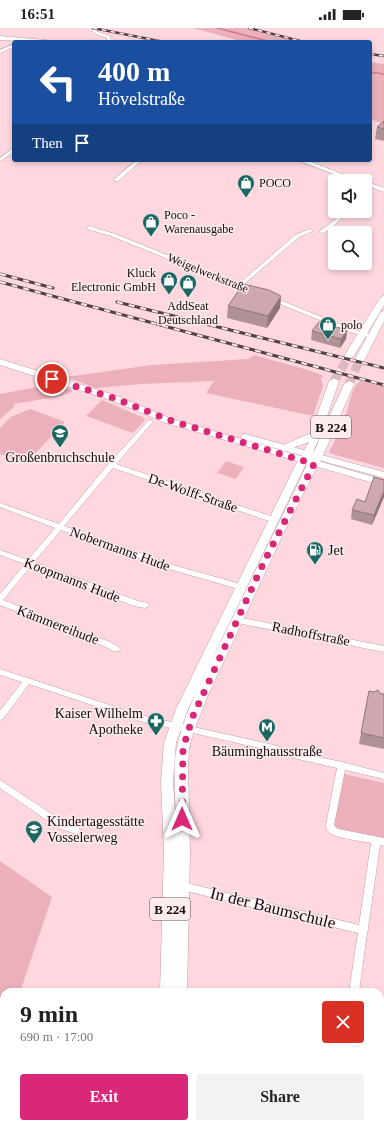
<!DOCTYPE html>
<meta charset="utf-8">
<style>
body{margin:0;font-family:Georgia,serif;background:#f2f2f2;color:#222;height:100vh;display:flex;flex-direction:column;font-size:15px;white-space:nowrap}
*{box-sizing:border-box;margin:0}
p{font-size:13px;color:#767676}
.icon{flex:none;width:22px;height:22px;fill:none;stroke:currentColor;stroke-width:2;stroke-linecap:round;stroke-linejoin:round}
.map{position:relative;flex:1;overflow:hidden}
.panel{position:absolute;left:0px;top:960px;width:384px;height:140px;display:flex;flex-direction:column;background:#fff;border-radius:12px 12px 0 0;box-shadow:0 2px 6px #0003}
.panel>*{flex:none}
.top-card{position:absolute;left:12px;top:12px;width:360px;height:122px;border-radius:4px;box-shadow:0 2px 6px #0003;background:#1a4fa0;color:#fff;overflow:hidden}
.fabs{position:absolute;left:328px;top:146px;display:grid;gap:8px}
.fabs a{display:grid;place-items:center;width:44px;height:44px;border-radius:4px;background:#fff;box-shadow:0 2px 6px #0003;font-size:20px}
.pin{position:absolute;display:grid;place-items:center;width:34px;height:34px;color:#fff;margin:-17px;border:2px solid #fff;border-radius:50%;box-shadow:0 1px 4px #0007}
.me{position:absolute;width:44px;margin:-22px;rotate:0deg;stroke-linejoin:round;filter:drop-shadow(0 0 3px #0008)}
.turn{display:flex;align-items:center;gap:14px;height:84px;padding:0 20px;font-size:18px}
.turn .icon{width:52px;height:52px;stroke-width:2.5}
.turn b{display:block;font-size:28px;line-height:34px}
.then{display:flex;align-items:center;height:38px;padding:0 20px;background:#0003;gap:8px;font-size:15px}
.round{display:grid;place-items:center;flex:none;width:42px;height:42px;border-radius:4px;background:#f2f2f2}
.head{display:flex;align-items:center;justify-content:space-between;height:68px;padding:0 20px}
h1{font-size:24px;font-weight:600;line-height:30px}
.action{display:flex;gap:8px;margin-top:auto;padding:8px 20px}
.action a{flex:1;height:46px;border-radius:4px;background:#db2777;color:#fff;font-size:16px;font-weight:600;line-height:46px;text-align:center}
.action a+a{background:#f2f2f2;color:#222}
.status{display:flex;justify-content:space-between;align-items:center;height:28px;padding:0 20px;background:#fff;direction:ltr}
.status svg{height:11px;fill:currentColor}
.map>svg:first-child{display:block}
.green{fill:#ebb0bb}
.lines{fill:none;stroke-linecap:round;stroke-linejoin:round}
.stream{stroke:#d47d8f;stroke-width:1.5}
.primary-tunnel{stroke:#dbb9be;stroke-width:9;stroke-dasharray:9 4.5;stroke-linecap:butt}
.minor-casing{stroke:#c29ea4;stroke-width:1}
.tertiary-casing{stroke:#c29ea4;stroke-width:1}
.secondary-casing{stroke:#c29ea4;stroke-width:1}
.primary-casing{stroke:#c29ea4;stroke-width:1}
.minor{fill:#fff;fill-rule:evenodd}
.tertiary{fill:#fff;fill-rule:evenodd}
.secondary{fill:#fff;fill-rule:evenodd}
.primary{fill:#fff;fill-rule:evenodd}
.rail-far1-casing{stroke:#544145;stroke-width:2.5}
.rail-casing{stroke:#544145;stroke-width:3}
.rail-far1{stroke:#fcecee;stroke-width:1.5;stroke-dasharray:4.5;stroke-linecap:butt}
.rail{stroke:#fcecee;stroke-width:2;stroke-dasharray:6;stroke-linecap:butt}
.wall{fill:#b09196}
.shaded-wall{fill:#90767a}
.building{fill:#cda9af;stroke:#90767a}
.route{stroke:#db2777;stroke-width:7;stroke-dasharray:0 12.6}
.labels{text-anchor:middle;dominant-baseline:central;stroke-width:3;stroke-linejoin:round;paint-order:stroke}
.far-poi-label{font-size:12px;fill:#15090c;stroke:#fcecee;text-anchor:start}
.far-street-label{font-size:12px;fill:#15090c;stroke:#fcecee}
.shield{fill:#fcecee;stroke:#5a4d50;stroke-width:1}
.shield-label{font-size:13px;font-weight:bold;fill:#15090c}
.poi-label{font-size:14px;fill:#15090c;stroke:#fcecee}
.street-label{font-size:14px;fill:#15090c;stroke:#fcecee}
.near-street-label{font-size:17px;fill:#15090c;stroke:#fcecee}
</style>
<div class="status"><b>16:51</b><svg viewBox="0 0 49 12"><path d="M0 12V9h3v3zM5 12V6h3v6zM10 12V3h3v9zM15 12V0h3v12zM26 1h20v11H26zM47 4h2v5h-2z"/></svg></div>
<div class="map">
<svg width="384" height="1100" viewBox="0 0 384 1100">
<rect width="100%" height="100%" fill="#fed8de"/>
<g class="green">
<path d="M193 0H244L298 14H244Z"/>
<path d="M370 34 384 36V96L370 91Z"/>
<path d="M254 327 308 342 324 348 321 350 323 358 313 388 206 365 214 353 141 356 96 360 66 349 152 337 248 331Z"/>
<path d="M360 353 384 359V440L332 426 329 424C335 412 341 401 345 389 351 376 349 363 360 353Z"/>
<path d="M49 355 71 361 72 364 57 369 13 376 15 378 0 391V366L37 359Z"/>
<path d="M102 372 144 390 145 392 133 405 86 388Z"/>
<path d="M30 381 65 394 26 435 0 426V400L11 389Z"/>
<path d="M226 433 244 439 236 451 217 445Z"/>
<path d="M344 746 384 755V811L337 800 334 796Z"/>
<path d="M0 833 52 869 20 964H4V1090L0 1091Z"/>
</g>
<g class="lines">
<g class="stream">
<path d="M217 0 271 14"/>
<path d="M370 44 384 46"/>
</g>
<g class="primary-tunnel">
<path d="M334 353 349 328"/>
<path d="M349 356 360 331"/>
</g>
<g class="minor-casing">
<g id="minor">
<path d="M95 0H100L96 3 110 8 111 14H107V10L94 5 92 3Z"/>
<path d="M14 16V19L0 25V22Z"/>
<path d="M12 121H14V124L0 133V130Z"/>
<path d="M137 132H142L118 153H114V151Z"/>
<path d="M371 157 375 158 365 166V162Z"/>
<path d="M342 183H346C341 191 330 205 320 205V203L336 191Z"/>
<path d="M89 198 115 206 239 256 295 207 310 201 313 203 299 209 243 257 252 261V263L250 264 111 208 87 201V199Z"/>
<path d="M272 269 351 301 373 307 374 308 371 310 347 303 270 272 269 271Z"/>
<path d="M150 392 152 393 153 394 152 395 116 436 276 490 277 492 276 494H272L113 440 64 498 173 537 244 557 246 559 244 561 242 562 169 541 61 502 34 534 138 573 148 575 149 577 148 579 145 580 134 578 31 538 3 572 110 614 119 619 120 621 119 623H113L104 618 0 577V566L25 536 0 527V522L28 532 55 500 0 479V475L59 496 105 440 148 393Z"/>
<path d="M237 589 384 618V624L237 595 234 594 233 592 234 590Z"/>
<path d="M0 641 140 687 274 717 290 723 342 734 384 745V751L345 742 334 797 335 799 338 801 384 810V818L380 817 368 900V902L367 905 359 964H349L358 905 182 862 179 861 178 858 179 855 182 854 359 897 371 815C362 813 333 810 328 803 327 802 326 798 326 797L337 740 289 729 273 723 140 693 29 656 3 691 0 692V683L22 654 0 647Z"/>
<path d="M0 752 64 794 79 799 80 802 79 805 76 806 58 800 0 760Z"/>
<path d="M380 1032 384 1033V1043L380 1042Z"/>
<path d="M35 1096H45L44 1100H34Z"/>
<path d="M329 1096H339L338 1100H328Z"/>
</g>
</g>
<g class="tertiary-casing">
<g id="tertiary">
<path d="M0 8 46 12 49 14 0 12Z"/>
<path d="M297 132H306L361 153H352Z"/>
<path d="M365 153 384 160V164L365 157Z"/>
</g>
</g>
<g class="secondary-casing">
<g id="secondary">
<path d="M0 331 117 368 172 391 384 452V458L166 395 111 372 0 337Z"/>
<path d="M245 406 384 444V450L242 411 241 409 242 407Z"/>
</g>
</g>
<g class="primary-casing">
<g id="primary">
<path d="M384 267V277L354 328 349 331 346 330 344 328 380 270Z"/>
<path d="M384 282V293L365 331 363 333H357L355 331 380 285Z"/>
<path d="M334 350 339 353 317 418 304 440 188 681 176 715 173 754 176 797C176 774 172 741 177 719 186 678 210 637 228 599 267 518 308 438 344 356L349 353 352 354 354 356 325 423 285 502 208 667 194 702 189 720 188 740 190 824 187 964H160L164 823 161 754 164 715 176 681 294 440 309 414 284 423 279 420 281 418 311 405 329 353Z"/>
<rect x="156" y="1096" width="30" height="4"/>
</g>
</g>
<use href="#minor" class="minor"/>
<use href="#tertiary" class="tertiary"/>
<use href="#secondary" class="secondary"/>
<use href="#primary" class="primary"/>
<g class="rail-far1-casing">
<g id="rail-far1">
<path d="M93 0 164 14"/>
<path d="M249 0 304 14"/>
<path d="M370 26 384 28"/>
</g>
</g>
<g class="rail-casing">
<g id="rail">
<path d="M0 246 53 260"/>
<path d="M0 254 384 357"/>
<path d="M117 274 384 340"/>
</g>
</g>
<use href="#rail-far1" class="rail-far1"/>
<use href="#rail" class="rail"/>
</g>
<g class="wall">
<path d="M384 93V113L375 111 377 99Z"/>
<path d="M281 268 280 280 267 300 227 290 228 278Z"/>
<path d="M347 302 346 311 340 320 311 312 312 303Z"/>
<path d="M384 452V469L372 497 351 491 352 482 365 474Z"/>
<path d="M369 663 384 666V721L359 716Z"/>
</g>
<g class="shaded-wall">
<path d="M281 268 280 280 267 300 268 288Z"/>
<path d="M347 302 346 311 340 320 341 311Z"/>
<path d="M384 463V469L372 497 374 487Z"/>
</g>
<g class="building">
<path d="M384 93V101L377 99Z"/>
<path d="M243 256 269 262 281 268 268 288 228 278Z"/>
<path d="M319 294 347 302 341 311 312 303Z"/>
<path d="M374 449 384 452V463L374 487 352 482 357 471 365 474Z"/>
<path d="M378 662 381 666H384V710L361 705 369 663 374 664Z"/>
</g>
<g class="lines">
<path class="route" d="M52 351 114 370 169 392 314 436 264 534 193 688 183 720 182 791"/>
</g>
<defs>
<g id="shop-pin" transform="scale(0.9)"><path d="M0 17L-7.5 6A9.5 9.5 0 1 1 7.5 6Z" fill="#1c6761" stroke="#fcecee"/><path d="M-5-2.5h2.3a2.7 3.5 0 0 1 5.4 0H5L5.5 6h-11ZM-1.5-2.5h3a1.5 2.3 0 0 0-3 0Z" fill="#fff"/></g>
<g id="school-pin" transform="scale(0.9)"><path d="M0 17L-7.5 6A9.5 9.5 0 1 1 7.5 6Z" fill="#1c6761" stroke="#fcecee"/><path d="M0-5L7-2L0 1L-7-2ZM-4 1L0 2.5L4 1V4Q0 6-4 4Z" fill="#fff"/></g>
<g id="fuel-pin" transform="scale(0.9)"><path d="M0 17L-7.5 6A9.5 9.5 0 1 1 7.5 6Z" fill="#1c6761" stroke="#fcecee"/><path d="M-5.5-6h7V0h2V4h1.3V-2.5L3-4.5l.8-.8L6-3V5H2.5V1h-1V6h-7ZM-4.2-4.7v3.2H.2V-4.7Z" fill="#fff"/></g>
<g id="pharmacy-pin" transform="scale(0.9)"><path d="M0 17L-7.5 6A9.5 9.5 0 1 1 7.5 6Z" fill="#1c6761" stroke="#fcecee"/><path d="M-2-6h4v4h4v4h-4v4h-4v-4h-4v-4h4Z" fill="#fff"/></g>
<g id="metro-pin" transform="scale(0.9)"><path d="M0 17L-7.5 6A9.5 9.5 0 1 1 7.5 6Z" fill="#1c6761" stroke="#fcecee"/><path d="M-5.5 5V-5H-3L0 0L3-5H5.5V5H3V-.5L0 4L-3-.5V5Z" fill="#fff"/></g>
</defs>
<g fill-rule="evenodd">
<use href="#shop-pin" x="246" y="155"/>
<use href="#shop-pin" x="151" y="194"/>
<use href="#shop-pin" x="169" y="252"/>
<use href="#shop-pin" x="188" y="255"/>
<use href="#shop-pin" x="328" y="297"/>
<use href="#school-pin" x="60" y="405"/>
<use href="#fuel-pin" x="315" y="522"/>
<use href="#pharmacy-pin" x="156" y="693"/>
<use href="#metro-pin" x="267" y="699"/>
<use href="#school-pin" x="34" y="801"/>
</g>
<g class="labels">
<g class="far-poi-label">
<text x="259" y="155">POCO</text>
<text x="164" y="187">Poco -<tspan x="164" dy="14">Warenausgabe</tspan></text>
<text x="156" y="245" text-anchor="end">Kluck<tspan x="156" dy="14">Electronic GmbH</tspan></text>
<text x="188" y="278" text-anchor="middle">AddSeat<tspan x="188" dy="14">Deutschland</tspan></text>
<text x="341" y="297">polo</text>
</g>
<g class="far-street-label">
<text transform="translate(208 245) rotate(22)">Weigelwerkstraße</text>
</g>
<g class="shield">
<rect x="311" y="388" width="40" height="22" rx="3"/>
<rect x="150" y="870" width="40" height="22" rx="3"/>
</g>
<g class="shield-label">
<text x="331" y="399">B 224</text>
<text x="170" y="881">B 224</text>
</g>
<g class="poi-label">
<text x="60" y="429">Großenbruchschule</text>
<text x="328" y="522" text-anchor="start">Jet</text>
<text x="143" y="685" text-anchor="end">Kaiser Wilhelm<tspan x="143" dy="16">Apotheke</tspan></text>
<text x="267" y="723">Bäuminghausstraße</text>
<text x="47" y="793" text-anchor="start">Kindertagesstätte<tspan x="47" dy="16">Vosselerweg</tspan></text>
</g>
<g class="street-label">
<text transform="translate(193 465) rotate(19)">De-Wolff-Straße</text>
<text transform="translate(120 521) rotate(20)">Nobermanns Hude</text>
<text transform="translate(72 552) rotate(21)">Koopmanns Hude</text>
<text transform="translate(58 597) rotate(21)">Kämmereihude</text>
<text transform="translate(311 606) rotate(11)">Radhoffstraße</text>
</g>
<g class="near-street-label">
<text transform="translate(273 880) rotate(14)">In der Baumschule</text>
</g>
</g>
</svg>
<div class="fabs">
<a><svg class="icon" aria-label="sound" viewBox="0 0 24 24"><path d="M4 9h4l5-4v14l-5-4H4zM17 9q2 3 0 6"/></svg></a>
<a><svg class="icon" aria-label="search" viewBox="0 0 24 24"><circle cx="10" cy="10" r="6"/><path d="M15 15l6 6"/></svg></a>
</div>
<div class="pin" style="left:52px;top:351px;background:#d93025"><svg class="icon" aria-label="arrive" viewBox="0 0 24 24"><path d="M6 21V4h12l-3 4 3 4H6"/></svg></div>
<svg class="me" style="left:182px;top:791px" viewBox="-20 -20 40 40"><path d="M0-17L14 15 0 8-14 15z" fill="#db2777" stroke="#fff" stroke-width="4"/></svg>
<div class="top-card">
<div class="turn"><svg class="icon" aria-label="left" viewBox="0 0 24 24"><path d="M17 20v-9H6M10 6l-5 5 5 5"/></svg><div><b>400 m</b>Hövelstraße</div></div>
<div class="then">Then<svg class="icon" aria-label="arrive" viewBox="0 0 24 24"><path d="M6 21V4h12l-3 4 3 4H6"/></svg></div>
</div>
<section class="panel">
<div class="head"><div><h1>9 min</h1><p>690 m · 17:00</p></div><a class="round" style="background:#d93025;color:#fff"><svg class="icon" aria-label="close" viewBox="0 0 24 24"><path d="M6 6l12 12M18 6L6 18"/></svg></a></div>
<div class="action"><a>Exit</a><a>Share</a></div>
</section>
</div>
